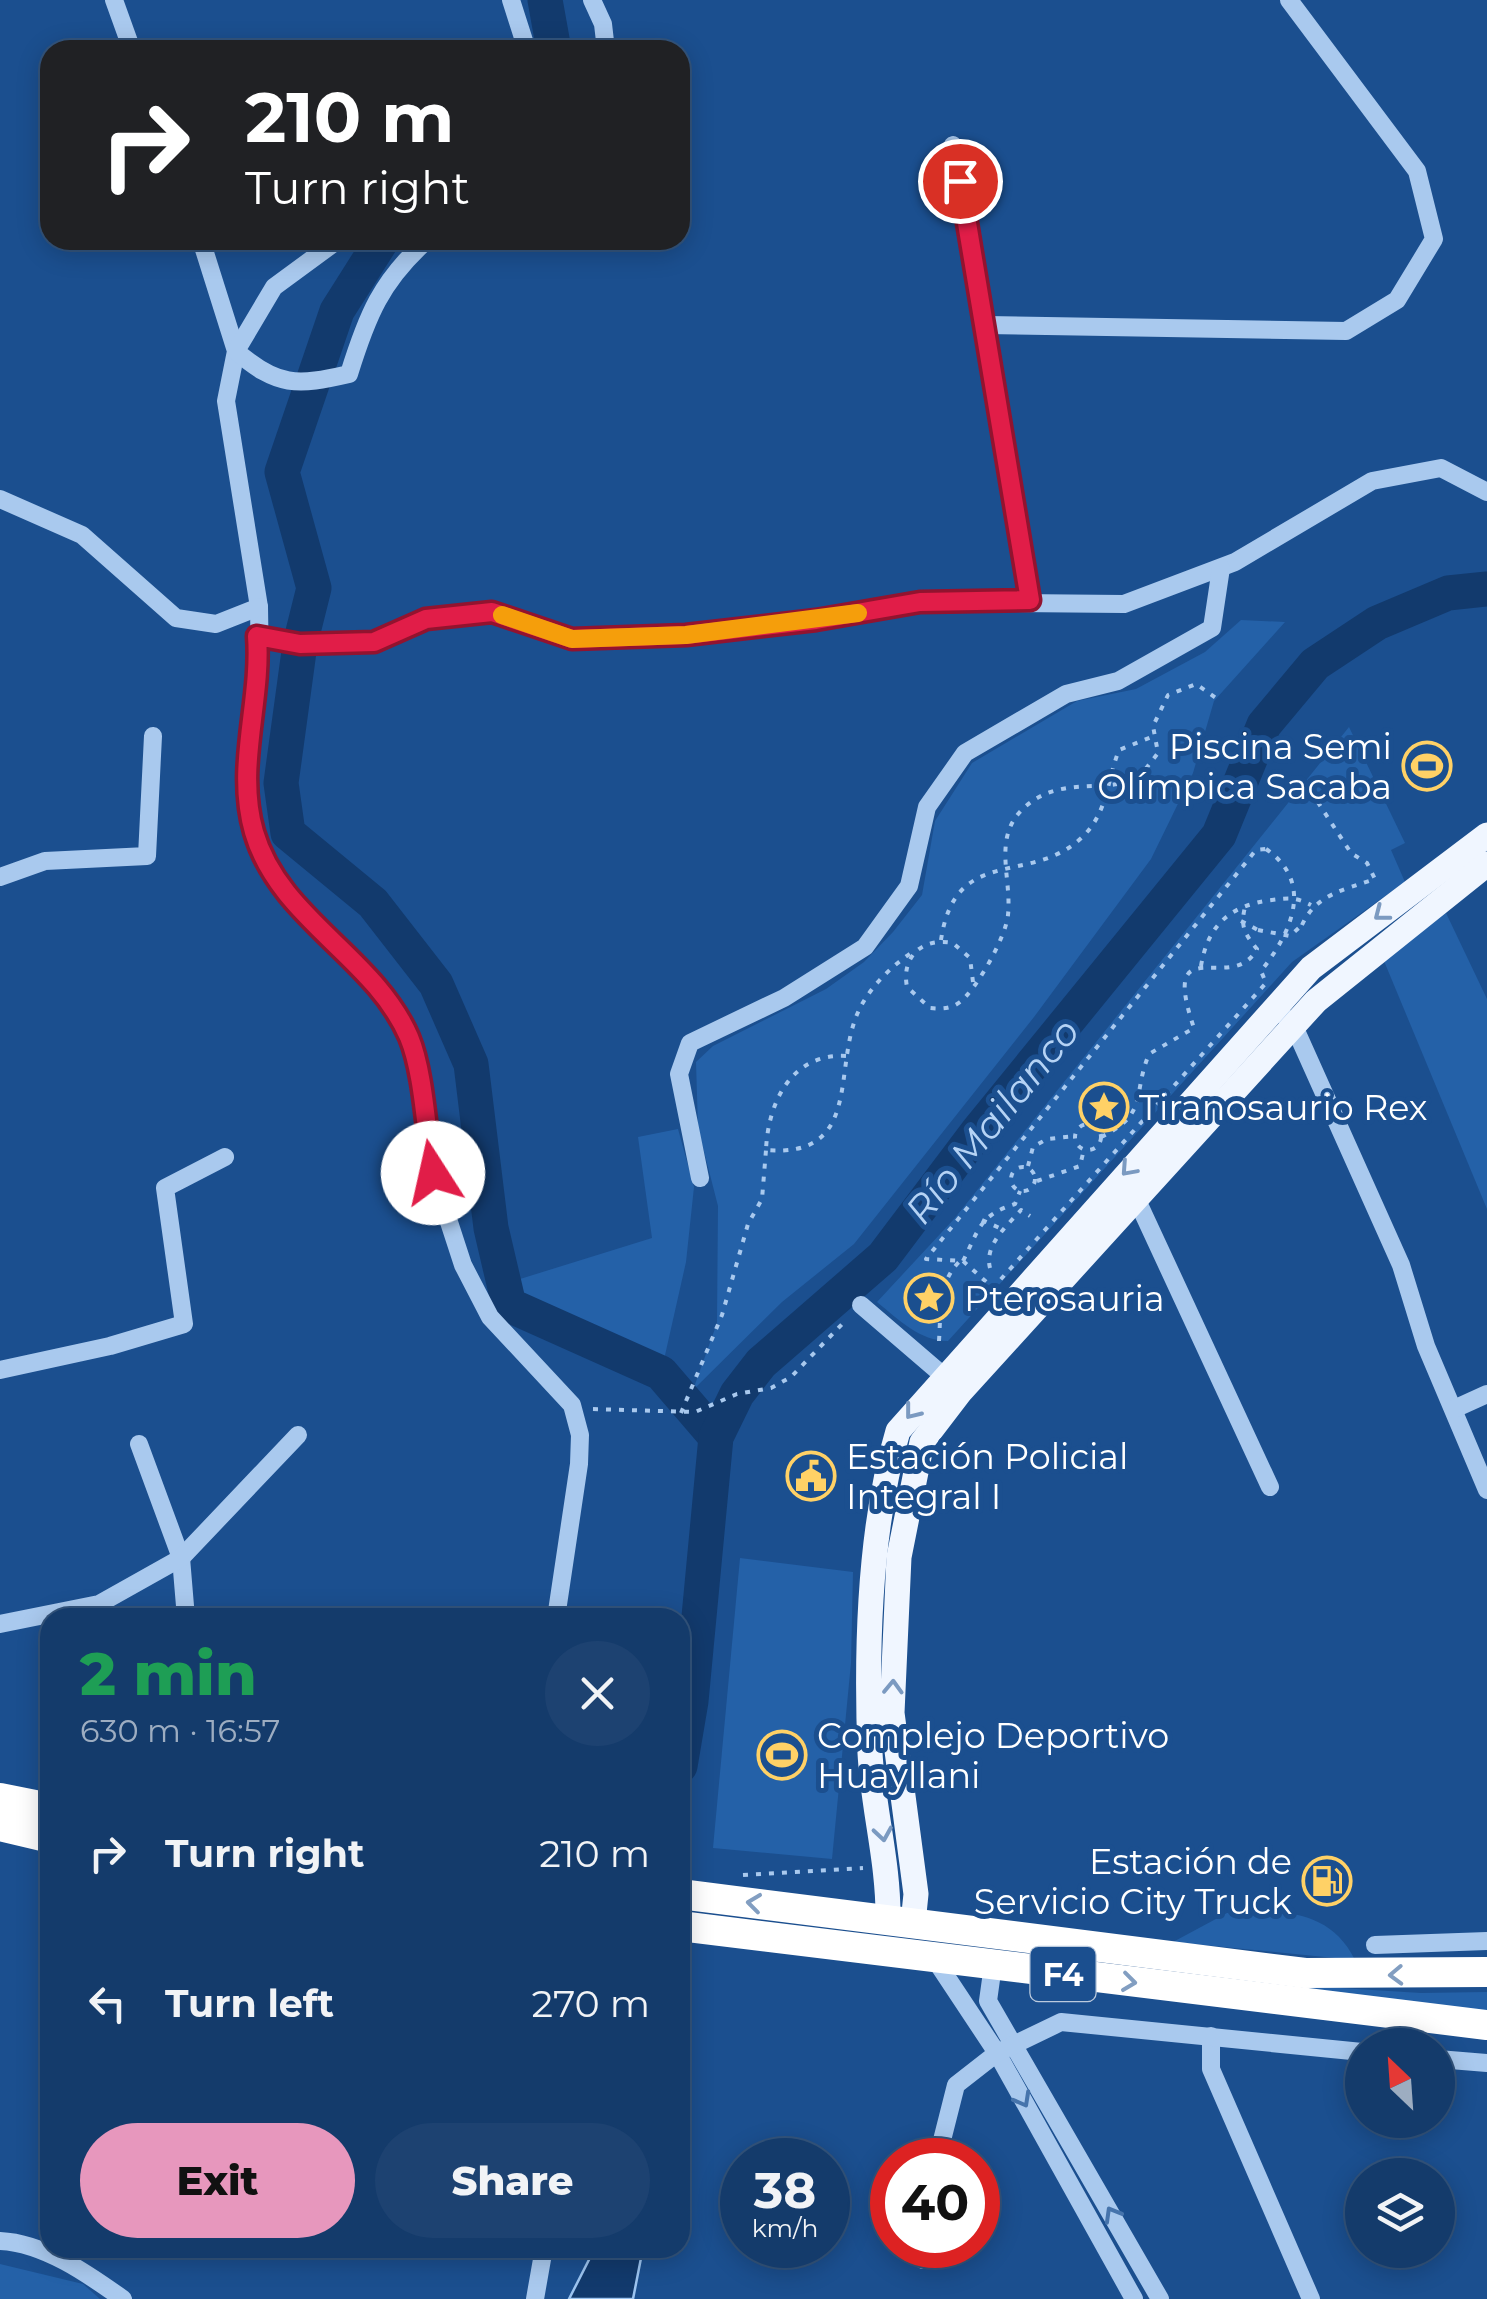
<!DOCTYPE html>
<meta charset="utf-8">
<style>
body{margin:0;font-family:Montserrat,sans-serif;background:#1d4271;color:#f1f3f6;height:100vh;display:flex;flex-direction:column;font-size:38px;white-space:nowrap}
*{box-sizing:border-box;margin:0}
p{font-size:32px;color:#9dadc1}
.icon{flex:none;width:55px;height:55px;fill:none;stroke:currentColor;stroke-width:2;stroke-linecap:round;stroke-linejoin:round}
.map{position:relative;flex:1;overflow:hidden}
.panel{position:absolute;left:40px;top:1608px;width:650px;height:650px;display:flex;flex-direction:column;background:#143b6b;border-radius:30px;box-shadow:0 5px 25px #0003,0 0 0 2px #33557e}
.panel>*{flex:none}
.guide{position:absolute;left:40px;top:40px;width:650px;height:210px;border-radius:30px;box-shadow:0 5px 25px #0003,0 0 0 2px #33557e;background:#202124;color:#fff;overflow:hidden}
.needle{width:65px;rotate:335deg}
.tools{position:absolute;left:1345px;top:2028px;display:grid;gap:20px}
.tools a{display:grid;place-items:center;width:110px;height:110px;border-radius:50%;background:#143b6b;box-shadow:0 5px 25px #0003,0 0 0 2px #33557e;font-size:50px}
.speed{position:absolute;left:720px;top:2138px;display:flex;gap:20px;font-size:50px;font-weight:700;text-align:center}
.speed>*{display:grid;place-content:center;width:130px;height:130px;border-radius:50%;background:#143b6b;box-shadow:0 5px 25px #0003,0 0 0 2px #33557e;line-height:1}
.speed small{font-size:25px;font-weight:400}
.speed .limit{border:15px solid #d22;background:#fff;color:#111}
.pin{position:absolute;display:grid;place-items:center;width:85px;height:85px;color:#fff;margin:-42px;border:5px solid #fff;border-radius:50%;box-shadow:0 2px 10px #0007}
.me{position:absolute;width:110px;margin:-55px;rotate:350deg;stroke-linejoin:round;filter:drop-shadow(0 0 8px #0008)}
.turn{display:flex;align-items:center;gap:35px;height:210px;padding:0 40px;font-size:45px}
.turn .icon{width:130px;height:130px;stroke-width:2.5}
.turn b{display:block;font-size:70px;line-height:85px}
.round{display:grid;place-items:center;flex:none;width:105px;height:105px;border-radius:52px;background:#1d4271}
.headline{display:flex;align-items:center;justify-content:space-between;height:170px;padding:0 40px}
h1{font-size:60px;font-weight:800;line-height:75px;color:#1e9e55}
.cta{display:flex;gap:20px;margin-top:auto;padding:20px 40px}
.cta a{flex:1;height:115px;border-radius:60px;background:#e797bd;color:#111;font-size:40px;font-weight:800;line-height:115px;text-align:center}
.cta a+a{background:#1d4271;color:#f1f3f6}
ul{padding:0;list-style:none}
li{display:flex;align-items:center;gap:30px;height:150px;padding:0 40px}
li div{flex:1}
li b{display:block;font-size:38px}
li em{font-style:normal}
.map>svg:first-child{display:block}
.green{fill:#2461a8}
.water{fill:#123a6d;stroke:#9cc4f0;stroke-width:2.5}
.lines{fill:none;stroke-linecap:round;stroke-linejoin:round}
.river{stroke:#123a6d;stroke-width:35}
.path{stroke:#a9c9ee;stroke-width:4;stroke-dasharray:5 8;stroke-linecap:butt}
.minor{stroke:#a9c9ee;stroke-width:18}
.major{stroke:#f0f6ff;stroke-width:25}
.highway{stroke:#fff;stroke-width:30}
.path-bridge{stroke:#a9c9ee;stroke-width:4;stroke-dasharray:5 8;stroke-linecap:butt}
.oneway{stroke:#7b9ac1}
.oneway2{stroke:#829ec1}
.oneway3{stroke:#4674ac}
.route-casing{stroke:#92132f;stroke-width:25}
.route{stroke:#e11d48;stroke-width:18}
.slow{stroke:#f59e0b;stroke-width:18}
.labels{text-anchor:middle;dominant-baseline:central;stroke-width:10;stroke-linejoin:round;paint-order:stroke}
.shield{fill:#1b4f8f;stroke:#bbcadd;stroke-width:2.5}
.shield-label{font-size:32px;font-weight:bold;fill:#fff}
.poi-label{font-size:35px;fill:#fff;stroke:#1b4f8f;text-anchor:start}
.water-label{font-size:38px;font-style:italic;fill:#b5d3f5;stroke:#1b4f8f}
</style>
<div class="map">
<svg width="1487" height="2299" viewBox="0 0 1487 2299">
<rect width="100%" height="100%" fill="#1b4f8f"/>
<g class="green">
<path d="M1241 620 1285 622 1214 701 1193 773 1151 859 1034 1017 854 1244 782 1302 693 1390 717 1323 718 1206 698 1128 696 1062 713 1046 826 989 864 962 893 932 922 895 935 821 972 763 1077 701 1136 689 1205 652Z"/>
<path d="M1349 727 1405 843 1391 850 1405 882 1292 962 948 1341C920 1341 899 1320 877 1302L954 1219Z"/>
<path d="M1446 913 1487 999V1209L1384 961Z"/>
<path d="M678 1129 694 1187 686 1262 661 1373 509 1305 504 1284 652 1238 638 1137Z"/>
<path d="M740 1558 853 1572 851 1663 832 1859 713 1848Z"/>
<path d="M1250 1908C1295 1913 1333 1915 1355 1960L1173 1942 1227 1913Z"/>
<path d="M1293 1985 1421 1993 1487 1992V2015L1292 1992Z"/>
<path d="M0 2264 83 2284 100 2299H0Z"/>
</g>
<path class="water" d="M595 2248H643L633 2299H569Z"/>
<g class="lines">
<g class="river">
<path d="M545 0 554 50"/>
<path d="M382 240 337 311 282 472 314 588 300 644 281 783 288 833 373 903 436 984 471 1064 491 1228 509 1305 661 1373 716 1437"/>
<path d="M680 1766 691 1701 716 1437 737 1394 761 1363 883 1257 978 1131 1219 835 1264 725 1315 664 1377 623 1448 593 1487 589"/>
</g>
<g class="path">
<path d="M1266 849C1315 883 1291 933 1261 971L1266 983 993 1288 963 1261 926 1259 1256 850Z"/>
<path d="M1241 921 1258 930"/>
<path d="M1302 925C1316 894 1344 890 1375 879L1367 863 1351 853 1304 781"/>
<path d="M941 940C955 845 1028 885 1079 840 1108 815 1106 783 1119 750L1154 736"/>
<path d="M1201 966C1208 924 1231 905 1272 900 1289 898 1296 897 1311 905"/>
<path d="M973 982 970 958 953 943C923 937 901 956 907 987L930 1008C941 1009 951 1009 960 1002 976 990 1006 937 1008 915 1012 876 991 836 1026 806 1060 777 1099 792 1137 780L1158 753 1153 726 1168 695 1196 684 1216 698"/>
<path d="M846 1056C791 1053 768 1103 766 1150 860 1158 834 1074 856 1017 866 991 889 968 911 953"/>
<circle cx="1088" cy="1137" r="13"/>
<path d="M1101 1137C1149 1114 1132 1095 1149 1054L1194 1028C1159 926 1232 996 1257 949 1243 932 1240 925 1246 903"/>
<path d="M1028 1166 1033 1147 1047 1139 1076 1136"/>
<circle cx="1023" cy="1179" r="12"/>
<path d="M1037 1181 1080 1166 1084 1149"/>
<path d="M982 1220 1004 1230"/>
<path d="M963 1261C979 1230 979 1215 1015 1204L1020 1191"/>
<path d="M990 1268C984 1245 1007 1226 1021 1210L1030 1216"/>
<path d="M939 1341C941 1312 938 1283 959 1262"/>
<path d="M593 1409 695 1412 737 1394 771 1388 791 1377 847 1319"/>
<path d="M681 1413 722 1315 748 1224 762 1199 766 1150"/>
<path d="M743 1875 863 1868"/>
</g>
<g class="minor">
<path d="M114 0 132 50"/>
<path d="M511 0 527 50"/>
<path d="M592 0 603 24 606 50"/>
<path d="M953 145 1031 600"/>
<path d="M201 240 236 351 226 401 259 607 260 671 245 760 254 833 282 891 369 977 399 1020 411 1040 433 1173 463 1265 490 1317 572 1405 580 1435 579 1464 556 1618"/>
<path d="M338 240 274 287 236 351C277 387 297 386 349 374 367 316 381 281 427 240"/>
<path d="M986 325 1346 331 1397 300 1434 239 1417 171 1289 0"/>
<path d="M0 499 82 535 176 618 216 624 259 607"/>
<path d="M257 635 300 644 374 642 425 619 493 612 572 639 686 635 816 620 919 602 1124 604 1235 562 1372 481 1441 468 1487 492"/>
<path d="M0 877 45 861 147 856 153 736"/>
<path d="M1286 1018 1293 1024 1401 1265 1426 1346 1487 1490"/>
<path d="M700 1178 679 1074 690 1043 784 998 865 947 909 886 927 807 965 753 1066 694 1118 681 1212 628 1221 568"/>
<path d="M1136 1198 1270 1487"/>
<path d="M861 1305 953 1384"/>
<path d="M0 1370 110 1346 184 1324 165 1188 225 1157"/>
<path d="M1454 1409 1487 1394"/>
<path d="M139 1444 181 1558 186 1618"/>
<path d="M0 1624 99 1604 181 1558 298 1435"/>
<path d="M1375 1945 1487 1941"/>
<path d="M934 1958 997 2053 1134 2299"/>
<path d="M993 1965 988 2001 1160 2299"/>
<path d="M1211 2036V2069L1311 2299"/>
<path d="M1438 2059 1487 2063"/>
<path d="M937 2160 956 2085 997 2053 1061 2022 1362 2052"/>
<path d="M0 2241C44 2243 88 2274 123 2299"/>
<path d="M923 2260 927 2245"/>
<path d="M535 2299 544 2248"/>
</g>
<g class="major">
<path d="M888 1921C889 1863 873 1809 870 1753 866 1651 869 1528 898 1431L1311 968 1487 835"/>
<path d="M913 1923 916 1894 892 1713 899 1557 922 1442 961 1391 1316 1001 1487 864"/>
</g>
<g class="highway">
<path d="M0 1798 50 1808"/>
<path d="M0 1826 50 1838"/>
<path d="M680 1894 1305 1973 1487 1972"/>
<path d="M680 1926 1487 2025"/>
</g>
<path class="path-bridge" d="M1258 930 1290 936 1302 925"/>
</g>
<defs><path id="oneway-chevron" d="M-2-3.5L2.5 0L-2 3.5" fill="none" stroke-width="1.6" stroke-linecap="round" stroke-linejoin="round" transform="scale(2.5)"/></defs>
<g class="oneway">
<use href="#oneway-chevron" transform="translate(1381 914) rotate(142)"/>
<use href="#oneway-chevron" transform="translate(1128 1169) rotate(132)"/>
<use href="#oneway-chevron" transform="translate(912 1412) rotate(128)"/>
<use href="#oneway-chevron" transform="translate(893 1687) rotate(-88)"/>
<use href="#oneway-chevron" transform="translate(883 1834) rotate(81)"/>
</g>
<g class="oneway2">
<use href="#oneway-chevron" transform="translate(754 1903) rotate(-173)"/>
<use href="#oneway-chevron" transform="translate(1396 1975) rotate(178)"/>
<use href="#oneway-chevron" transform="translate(1129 1982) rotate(7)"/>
</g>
<g class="oneway3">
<use href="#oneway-chevron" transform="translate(1023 2100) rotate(61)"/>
<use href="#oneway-chevron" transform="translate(1112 2214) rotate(-120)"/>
</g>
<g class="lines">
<g class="route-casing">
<path id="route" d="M433 1173C426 1133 424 1073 409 1037 374 956 279 919 254 832 235 766 262 702 257 636L300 644 374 642 426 619 492 612 572 639 686 635 816 620 920 602 1030 600 960 181"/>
</g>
<use href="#route" class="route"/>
<path class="slow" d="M502 615 572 639 686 635 858 613"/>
</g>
<defs>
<g id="stadium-ring" transform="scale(2.5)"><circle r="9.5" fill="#1b4f8f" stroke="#ffd166" stroke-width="1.5"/><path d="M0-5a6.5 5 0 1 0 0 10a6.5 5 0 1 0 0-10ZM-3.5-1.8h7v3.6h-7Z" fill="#ffd166"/></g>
<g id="sight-ring" transform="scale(2.5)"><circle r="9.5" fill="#1b4f8f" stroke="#ffd166" stroke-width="1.5"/><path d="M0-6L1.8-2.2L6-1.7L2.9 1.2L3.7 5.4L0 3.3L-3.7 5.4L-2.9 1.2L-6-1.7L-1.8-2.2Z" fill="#ffd166"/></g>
<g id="civic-ring" transform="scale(2.5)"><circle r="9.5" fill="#1b4f8f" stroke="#ffd166" stroke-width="1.5"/><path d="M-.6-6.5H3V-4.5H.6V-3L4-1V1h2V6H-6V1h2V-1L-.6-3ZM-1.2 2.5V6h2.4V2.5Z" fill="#ffd166"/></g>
<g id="fuel-ring" transform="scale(2.5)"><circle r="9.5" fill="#1b4f8f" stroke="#ffd166" stroke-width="1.5"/><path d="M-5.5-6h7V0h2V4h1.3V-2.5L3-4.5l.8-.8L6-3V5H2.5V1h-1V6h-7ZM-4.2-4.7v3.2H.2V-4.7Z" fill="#ffd166"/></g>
</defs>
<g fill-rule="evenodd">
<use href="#stadium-ring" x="1427" y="766"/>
<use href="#sight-ring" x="1104" y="1107"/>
<use href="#sight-ring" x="929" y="1298"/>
<use href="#civic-ring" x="811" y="1476"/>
<use href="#stadium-ring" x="782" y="1755"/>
<use href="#fuel-ring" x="1327" y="1881"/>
</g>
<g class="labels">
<rect class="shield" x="1030.5" y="1947" width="65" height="54" rx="8"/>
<g class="shield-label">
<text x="1063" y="1974">F4</text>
</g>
<g class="poi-label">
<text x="1392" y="746" text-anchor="end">Piscina Semi<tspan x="1392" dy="40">Olímpica Sacaba</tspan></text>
<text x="1139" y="1107">Tiranosaurio Rex</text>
<text x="964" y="1298">Pterosauria</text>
<text x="846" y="1456">Estación Policial<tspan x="846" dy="40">Integral I</tspan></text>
<text x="817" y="1735">Complejo Deportivo<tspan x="817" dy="40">Huayllani</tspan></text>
<text x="1292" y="1861" text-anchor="end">Estación de<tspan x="1292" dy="40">Servicio City Truck</tspan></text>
</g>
<g class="water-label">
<text transform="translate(992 1121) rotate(-51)">Río Mailanco</text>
</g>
</g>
</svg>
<div class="tools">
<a><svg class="needle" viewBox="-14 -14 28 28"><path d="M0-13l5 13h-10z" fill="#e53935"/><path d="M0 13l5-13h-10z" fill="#9dadc1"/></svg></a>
<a><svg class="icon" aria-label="layers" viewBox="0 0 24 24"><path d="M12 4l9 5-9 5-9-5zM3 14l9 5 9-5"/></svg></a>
</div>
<div class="speed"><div>38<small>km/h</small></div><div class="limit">40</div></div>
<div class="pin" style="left:960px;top:181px;background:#d93025"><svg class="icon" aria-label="arrive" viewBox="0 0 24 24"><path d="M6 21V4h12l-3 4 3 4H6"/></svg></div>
<svg class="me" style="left:433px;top:1173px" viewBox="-20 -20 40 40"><circle r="19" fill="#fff"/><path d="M0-13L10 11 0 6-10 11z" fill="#e11d48"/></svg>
<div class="guide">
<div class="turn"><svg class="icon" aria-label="right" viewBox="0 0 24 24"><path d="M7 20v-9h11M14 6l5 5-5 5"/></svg><div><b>210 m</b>Turn right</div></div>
</div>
<section class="panel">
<div class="headline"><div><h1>2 min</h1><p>630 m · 16:57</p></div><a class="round"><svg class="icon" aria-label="close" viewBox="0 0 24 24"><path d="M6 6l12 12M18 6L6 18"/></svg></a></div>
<ul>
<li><svg class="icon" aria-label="right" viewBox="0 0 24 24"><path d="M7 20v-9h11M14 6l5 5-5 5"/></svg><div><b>Turn right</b></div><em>210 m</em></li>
<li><svg class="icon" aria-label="left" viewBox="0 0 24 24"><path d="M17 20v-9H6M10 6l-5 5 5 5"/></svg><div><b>Turn left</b></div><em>270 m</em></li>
</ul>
<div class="cta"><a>Exit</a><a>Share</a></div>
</section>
</div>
